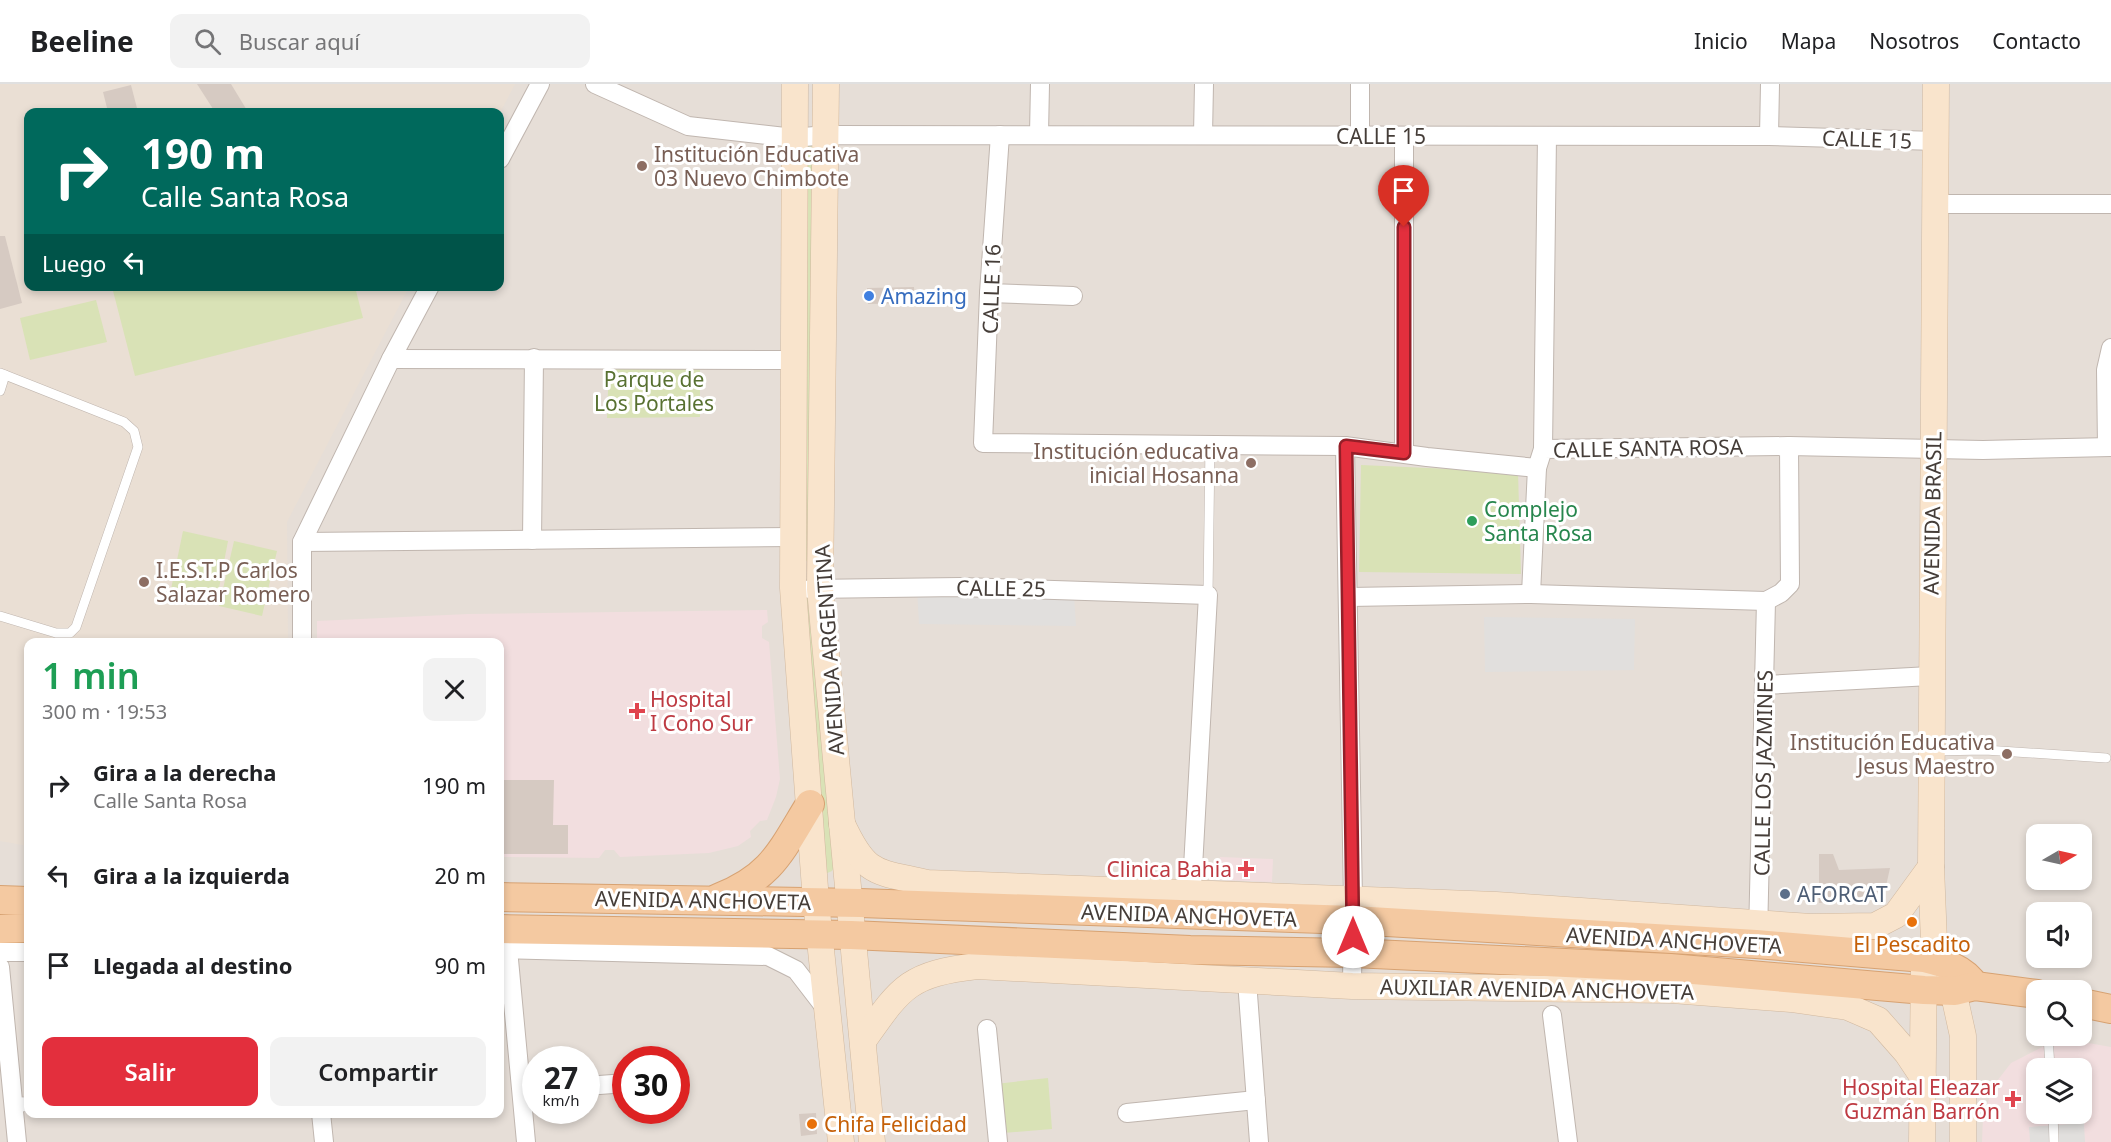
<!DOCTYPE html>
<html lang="es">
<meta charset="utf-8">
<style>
body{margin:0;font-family:"Noto Sans",sans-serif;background:#f2f2f2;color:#202124;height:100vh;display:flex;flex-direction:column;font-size:22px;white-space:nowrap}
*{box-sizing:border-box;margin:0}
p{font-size:20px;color:#757577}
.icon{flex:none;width:33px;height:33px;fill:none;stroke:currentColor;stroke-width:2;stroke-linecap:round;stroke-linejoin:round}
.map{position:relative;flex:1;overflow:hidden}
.side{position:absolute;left:24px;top:554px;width:480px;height:480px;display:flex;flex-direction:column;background:#fff;border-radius:12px;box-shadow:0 3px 9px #0003}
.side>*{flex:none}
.hud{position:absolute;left:24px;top:24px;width:480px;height:183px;border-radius:12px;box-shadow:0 3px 9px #0003;background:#00695c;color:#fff;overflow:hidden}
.needle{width:39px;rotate:81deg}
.controls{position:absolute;left:2026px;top:740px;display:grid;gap:12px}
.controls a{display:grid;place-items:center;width:66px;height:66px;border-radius:12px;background:#fff;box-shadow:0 3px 9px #0003;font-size:30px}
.speed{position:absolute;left:522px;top:962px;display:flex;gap:12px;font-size:30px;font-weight:700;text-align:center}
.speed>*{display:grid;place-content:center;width:78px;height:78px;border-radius:50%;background:#fff;box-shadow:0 3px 9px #0003;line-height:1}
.speed small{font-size:15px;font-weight:400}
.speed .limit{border:9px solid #d22;background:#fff;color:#111}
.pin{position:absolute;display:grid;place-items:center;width:51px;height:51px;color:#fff;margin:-62px -26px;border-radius:50% 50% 50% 0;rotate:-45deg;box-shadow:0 0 6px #0007}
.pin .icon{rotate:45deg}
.me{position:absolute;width:66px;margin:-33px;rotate:0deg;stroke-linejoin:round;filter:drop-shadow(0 0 4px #0008)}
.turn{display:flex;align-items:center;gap:21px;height:126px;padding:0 18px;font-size:27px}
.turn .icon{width:78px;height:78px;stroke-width:2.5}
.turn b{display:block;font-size:42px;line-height:51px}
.then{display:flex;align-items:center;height:57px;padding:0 18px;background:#0003;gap:12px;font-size:22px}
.round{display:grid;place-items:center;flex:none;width:63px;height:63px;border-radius:12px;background:#f2f2f2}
.overview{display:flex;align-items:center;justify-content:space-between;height:102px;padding:0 18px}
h1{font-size:36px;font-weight:600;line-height:45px;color:#1e9e55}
.action{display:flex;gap:12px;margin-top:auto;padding:12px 18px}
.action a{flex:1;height:69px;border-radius:12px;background:#e32f3d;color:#fff;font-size:24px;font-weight:600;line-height:69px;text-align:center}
.action a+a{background:#f2f2f2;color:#202124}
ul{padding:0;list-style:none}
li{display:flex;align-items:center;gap:18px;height:90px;padding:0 18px}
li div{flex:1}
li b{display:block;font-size:22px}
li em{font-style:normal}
header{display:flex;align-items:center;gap:36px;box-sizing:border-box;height:84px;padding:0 30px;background:#fff;border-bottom:2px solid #e0e0e0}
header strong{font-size:28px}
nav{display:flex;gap:33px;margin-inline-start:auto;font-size:21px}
.search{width:420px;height:54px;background:#f2f2f2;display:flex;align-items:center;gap:15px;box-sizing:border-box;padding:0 21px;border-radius:12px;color:#757577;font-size:22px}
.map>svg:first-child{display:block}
.residential{fill:#e6ded7;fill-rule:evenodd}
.education{fill:#eadfd4}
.medical{fill:#f2dedf;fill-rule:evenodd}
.green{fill:#d9e2b6}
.parking{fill:#e1dfdd}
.building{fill:#d6cac2}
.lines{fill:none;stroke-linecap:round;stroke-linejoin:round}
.service-casing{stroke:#c0b6af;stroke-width:10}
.pedestrian-casing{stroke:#c0b6af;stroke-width:15}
.minor-casing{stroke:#c0b6af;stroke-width:20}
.secondary-casing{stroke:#d0b89f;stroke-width:27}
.primary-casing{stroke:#d7a272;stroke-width:30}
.service{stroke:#fff;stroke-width:9}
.pedestrian{stroke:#fff;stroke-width:14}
.minor{stroke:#fff;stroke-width:18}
.secondary{stroke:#f9e4cc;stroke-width:26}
.primary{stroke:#f4c9a1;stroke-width:28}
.route-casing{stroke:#941f28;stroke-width:15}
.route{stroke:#e32f3d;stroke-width:10}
.education-dot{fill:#8d6e63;stroke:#fff;stroke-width:2}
.shop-dot{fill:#3f7fe0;stroke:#fff;stroke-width:2}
.leisure-dot{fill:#2e9e5b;stroke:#fff;stroke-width:2}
.health-dot{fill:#e0444e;stroke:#fff;stroke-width:2}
.service-dot{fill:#5c6f8a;stroke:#fff;stroke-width:2}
.food-dot{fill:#e8710a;stroke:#fff;stroke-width:2}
.labels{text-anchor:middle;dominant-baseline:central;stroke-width:6;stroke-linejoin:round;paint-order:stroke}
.street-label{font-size:21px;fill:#453d38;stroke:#fff}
.education-label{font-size:21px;fill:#785e54;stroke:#fff;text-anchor:start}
.shop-label{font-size:21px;fill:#366cbe;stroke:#fff;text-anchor:start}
.park-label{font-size:21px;fill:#587131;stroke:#fff}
.leisure-label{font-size:21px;fill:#27864d;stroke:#fff;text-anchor:start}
.health-label{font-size:21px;fill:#be3a42;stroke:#fff;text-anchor:end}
.service-label{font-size:21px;fill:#4e5e75;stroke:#fff;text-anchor:start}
.food-label{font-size:21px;fill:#c56008;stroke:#fff}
</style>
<header>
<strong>Beeline</strong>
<div class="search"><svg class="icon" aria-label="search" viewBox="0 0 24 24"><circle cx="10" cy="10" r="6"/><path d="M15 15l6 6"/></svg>Buscar aquí</div>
<nav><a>Inicio</a><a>Mapa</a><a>Nosotros</a><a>Contacto</a></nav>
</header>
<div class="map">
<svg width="2111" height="1058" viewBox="0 0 2111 1058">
<rect width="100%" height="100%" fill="#f3ede9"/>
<path class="residential" d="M0 0H2111V1058H0ZM28 28H500V202H28ZM28 558H500V1029H28ZM2037 750H2082V795H2037ZM2037 828H2082V873H2037ZM2037 906H2082V951H2037ZM536 975H586V1026H536ZM626 975H676V1026H626ZM2037 984H2082V1029H2037Z"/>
<path class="education" d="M0 0H515L500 29 28 28V202L409 203 287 438 288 558H28V762L0 757Z"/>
<g class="medical">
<path d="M767 526 768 538 762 542V554L769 558 780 695 776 713 767 736 760 737 750 747 751 753 738 762 709 769 620 773 614 766H605L599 774 500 773V558H317V537L468 530Z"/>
<path d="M1220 773 1273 775 1272 798 1221 796Z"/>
<path d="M2071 956 2111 963V1058H1982L1983 1032 1994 1001 2011 979 2048 960ZM2037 984H2082V1029H2037Z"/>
</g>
<g class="green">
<path d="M814 61V473L804 478 795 63Z"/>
<path d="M112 203H355L363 234 135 292Z"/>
<path d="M96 216 107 258 30 276 20 234Z"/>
<path d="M609 280H700V333L607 334Z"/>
<path d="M1361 381 1518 388 1521 490 1359 488Z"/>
<path d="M183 447 228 457 216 520 170 510Z"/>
<path d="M234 457 277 467 262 532 219 522Z"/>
<path d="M801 507 808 509 837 777 832 787 825 790Z"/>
<path d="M1048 994 1052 1045 991 1050 986 1001Z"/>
</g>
<g class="parking">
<path d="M917 505 1074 511 1076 542 919 540Z"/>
<path d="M1484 533 1635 535 1634 586 1485 588Z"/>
<path d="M2084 1039 2085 1058H2030L2029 1043Z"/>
</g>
<g class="building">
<path d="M197 0H231L248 28H215Z"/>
<path d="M131 1 138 28H108L103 8Z"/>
<path d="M0 152H5L22 219 0 225Z"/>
<path d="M914 203 915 219 868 220 867 204Z"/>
<path d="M500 696H554L553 741H568V770H500Z"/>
<path d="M1819 770H1833L1839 786 1890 784 1886 802 1866 817 1819 819Z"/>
<path d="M816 1029 817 1050 801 1052 799 1030Z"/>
</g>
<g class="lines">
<g class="service-casing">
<g id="service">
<path d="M0 289 124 338 134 347 138 363 76 543 70 549H56L0 532"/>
<path d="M0 307 5 291"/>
<path d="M1208 511 1210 361"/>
<path d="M1933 667 1985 666 2106 674"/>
<path d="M2048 951 2050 984"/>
<path d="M2053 1029 2054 1058"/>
</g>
</g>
<g class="pedestrian-casing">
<path id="pedestrian" d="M14 1021 28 1020"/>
</g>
<g class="minor-casing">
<g id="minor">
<path d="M595 0 688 42 794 54 825 51 1769 52 1936 57"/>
<path d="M1360 0V52"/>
<path d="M1039 50 1040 0"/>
<path d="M1000 51 989 209 983 359 1345 362 1427 373 1537 384 1543 365 1789 362 1983 366 2111 363"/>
<path d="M1203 51 1204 0"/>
<path d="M1769 52 1770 0"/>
<path d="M500 75 540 0"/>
<path d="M1934 120H2111"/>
<path d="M989 209 1073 212"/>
<path d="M391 275 795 276"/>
<path d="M1345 362 1353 816 1352 902"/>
<path d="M2107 363 2106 286 2111 264"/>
<path d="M1543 365 1547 52"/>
<path d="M1404 369V53"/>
<path d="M532 456 534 274"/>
<path d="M302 458 793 453"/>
<path d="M810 505 960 503 1208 511 1191 820"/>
<path d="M1531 510 1537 384"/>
<path d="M1349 513 1531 510 1766 517 1781 509 1790 500 1789 362"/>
<path d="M302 558V458L391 275 430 202"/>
<path d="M1765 601 1930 592"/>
<path d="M1758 851 1766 517"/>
<path d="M500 865 768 872 796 886 826 925"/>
<path d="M508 865 526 1058"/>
<path d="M0 868H28"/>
<path d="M0 883 17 1058"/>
<path d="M1247 897 1259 1058"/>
<path d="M1552 931 1568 1058"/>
<path d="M987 945 998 1058"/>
<path d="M586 1002 626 999"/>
<path d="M321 1029 324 1058"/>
<path d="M1127 1029 1256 1016"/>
</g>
</g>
<g class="secondary-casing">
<g id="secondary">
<path d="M795 0 793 504 816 818 841 1058"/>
<path d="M826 0 820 505 872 1058"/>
<path d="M1936 0 1931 783 1934 858 1947 879 1963 952V1058"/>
<path d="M842 740C866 792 875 787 927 799L1496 821 1811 843 1875 842 1896 831 1931 783"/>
<path d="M863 957C901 903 908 890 977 882L1352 902 1672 906 1791 915 1848 923 1878 936 1907 969 1923 993"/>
<path d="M1922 1058 1924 874 1934 858"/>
</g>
</g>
<g class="primary-casing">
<g id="primary">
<path d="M500 813 860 819 1353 836 1756 860 1924 874C1944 879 1964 884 1975 902"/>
<path d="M718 814C772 793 781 767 810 720"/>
<path d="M0 816 28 817"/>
<path d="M0 845 28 844"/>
<path d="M500 845 851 851 1190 866 1353 869 1670 884 1924 906 1955 907 1975 902 2037 910"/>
<path d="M2082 919 2111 925"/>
</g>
</g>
<use href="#service" class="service"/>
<use href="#pedestrian" class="pedestrian"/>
<use href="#minor" class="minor"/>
<use href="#secondary" class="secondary"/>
<use href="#primary" class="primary"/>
</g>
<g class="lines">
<g class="route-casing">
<path id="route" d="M1353 853 1346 362 1404 369V143"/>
</g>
<use href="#route" class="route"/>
</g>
<g class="education-dot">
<circle cx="642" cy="82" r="6"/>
<circle cx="1251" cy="379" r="6"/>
<circle cx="144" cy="498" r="6"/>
<circle cx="2007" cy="670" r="6"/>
</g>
<circle class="shop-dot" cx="869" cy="212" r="6"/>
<circle class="leisure-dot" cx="1472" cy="437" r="6"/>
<g class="health-dot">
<path d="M634 618h6v6h6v6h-6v6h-6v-6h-6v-6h6z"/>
<path d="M1243 776h6v6h6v6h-6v6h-6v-6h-6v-6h6z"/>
<path d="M2010 1006h6v6h6v6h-6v6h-6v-6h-6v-6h6z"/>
</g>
<circle class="service-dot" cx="1785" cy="810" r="6"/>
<g class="food-dot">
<circle cx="1912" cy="838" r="6"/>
<circle cx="812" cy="1040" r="6"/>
</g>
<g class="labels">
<g class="street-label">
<text x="1381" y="52">CALLE 15</text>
<text transform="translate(1867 55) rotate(2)">CALLE 15</text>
<text transform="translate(991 205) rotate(-88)">CALLE 16</text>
<text transform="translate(1648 364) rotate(-1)">CALLE SANTA ROSA</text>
<text transform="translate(1932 429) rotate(-89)">AVENIDA BRASIL</text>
<text transform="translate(1001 504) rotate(1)">CALLE 25</text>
<text transform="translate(829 566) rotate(-94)">AVENIDA ARGENTINA</text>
<text transform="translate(1763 689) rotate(-89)">CALLE LOS JAZMINES</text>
<text transform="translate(703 816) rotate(1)">AVENIDA ANCHOVETA</text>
<text transform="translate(1189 831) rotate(2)">AVENIDA ANCHOVETA</text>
<text transform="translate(1674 856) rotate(3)">AVENIDA ANCHOVETA</text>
<text transform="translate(1537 905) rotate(1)">AUXILIAR AVENIDA ANCHOVETA</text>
</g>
<g class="education-label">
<text x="654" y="70">Institución Educativa<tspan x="654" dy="24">03 Nuevo Chimbote</tspan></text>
<text x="1239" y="367" text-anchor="end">Institución educativa<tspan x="1239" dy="24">inicial Hosanna</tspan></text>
<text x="156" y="486">I.E.S.T.P Carlos<tspan x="156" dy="24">Salazar Romero</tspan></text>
<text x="1995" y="658" text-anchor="end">Institución Educativa<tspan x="1995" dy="24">Jesus Maestro</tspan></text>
</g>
<g class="shop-label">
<text x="881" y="212">Amazing</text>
</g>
<g class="park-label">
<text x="654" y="295">Parque de<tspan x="654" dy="24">Los Portales</tspan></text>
</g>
<g class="leisure-label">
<text x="1484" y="425">Complejo<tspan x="1484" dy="24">Santa Rosa</tspan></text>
</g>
<g class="health-label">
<text x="650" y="615" text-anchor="start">Hospital<tspan x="650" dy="24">I Cono Sur</tspan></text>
<text x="1232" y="785">Clinica Bahia</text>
<text x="2000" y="1003">Hospital Eleazar<tspan x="2000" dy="24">Guzmán Barrón</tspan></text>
</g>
<g class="service-label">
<text x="1797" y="810">AFORCAT</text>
</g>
<g class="food-label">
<text x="1912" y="860">El Pescadito</text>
<text x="824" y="1040" text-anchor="start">Chifa Felicidad</text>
</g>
</g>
</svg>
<div class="controls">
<a><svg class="needle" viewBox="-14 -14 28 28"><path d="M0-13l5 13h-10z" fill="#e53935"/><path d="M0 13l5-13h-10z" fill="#757577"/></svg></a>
<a><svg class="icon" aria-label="sound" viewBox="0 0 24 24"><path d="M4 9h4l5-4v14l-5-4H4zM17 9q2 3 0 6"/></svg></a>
<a><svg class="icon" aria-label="search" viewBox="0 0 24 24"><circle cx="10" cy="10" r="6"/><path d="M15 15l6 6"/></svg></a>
<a><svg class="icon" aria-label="layers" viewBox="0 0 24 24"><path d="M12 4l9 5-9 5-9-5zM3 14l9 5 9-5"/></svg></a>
</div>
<div class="speed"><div>27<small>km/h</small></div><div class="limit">30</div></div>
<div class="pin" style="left:1404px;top:143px;background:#d93025"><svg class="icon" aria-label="arrive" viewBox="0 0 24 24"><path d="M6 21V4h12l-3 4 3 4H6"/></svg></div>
<svg class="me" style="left:1353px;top:853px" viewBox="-20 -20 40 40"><circle r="19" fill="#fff"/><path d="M0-13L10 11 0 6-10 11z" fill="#e32f3d"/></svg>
<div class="hud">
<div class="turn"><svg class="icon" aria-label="right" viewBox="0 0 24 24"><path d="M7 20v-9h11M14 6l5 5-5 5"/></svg><div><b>190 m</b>Calle Santa Rosa</div></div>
<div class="then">Luego<svg class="icon" aria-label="left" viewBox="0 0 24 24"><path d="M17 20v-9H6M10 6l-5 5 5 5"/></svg></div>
</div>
<section class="side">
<div class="overview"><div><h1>1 min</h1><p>300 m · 19:53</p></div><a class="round"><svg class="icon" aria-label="close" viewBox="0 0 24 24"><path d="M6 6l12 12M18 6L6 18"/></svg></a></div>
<ul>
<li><svg class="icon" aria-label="right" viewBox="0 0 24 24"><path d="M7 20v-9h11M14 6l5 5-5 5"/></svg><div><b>Gira a la derecha</b><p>Calle Santa Rosa</p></div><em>190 m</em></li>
<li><svg class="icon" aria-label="left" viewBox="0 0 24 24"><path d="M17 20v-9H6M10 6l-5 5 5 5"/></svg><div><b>Gira a la izquierda</b></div><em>20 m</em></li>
<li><svg class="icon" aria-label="arrive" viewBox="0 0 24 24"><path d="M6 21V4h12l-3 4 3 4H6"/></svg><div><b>Llegada al destino</b></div><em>90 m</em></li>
</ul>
<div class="action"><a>Salir</a><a>Compartir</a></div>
</section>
</div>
